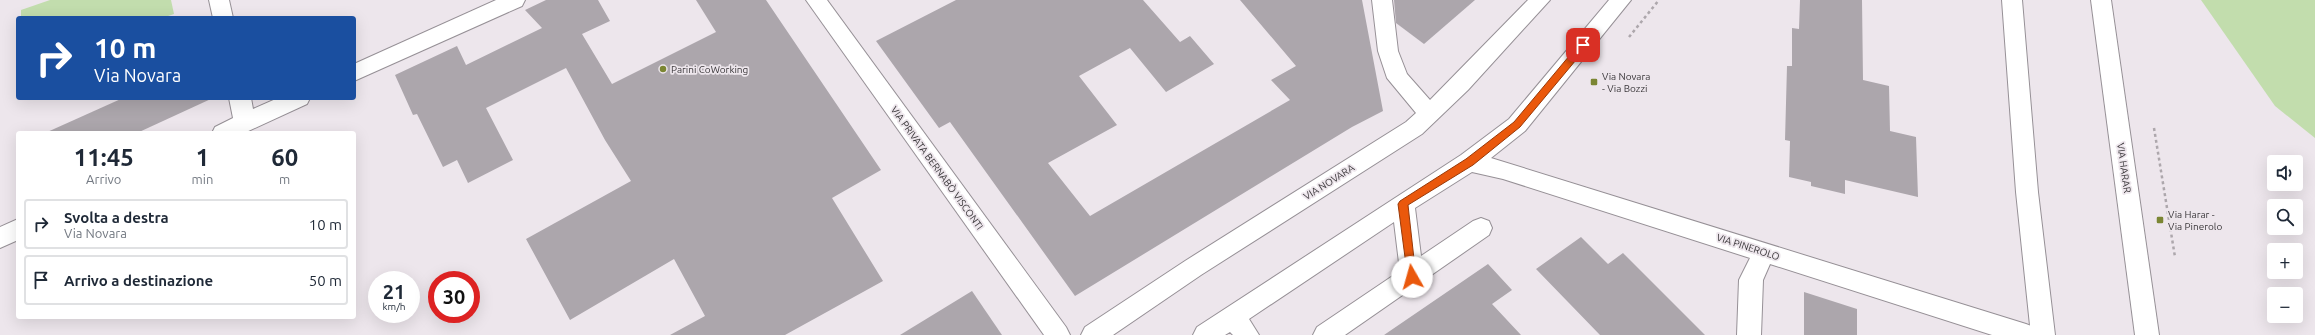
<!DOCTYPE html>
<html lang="it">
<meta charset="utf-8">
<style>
body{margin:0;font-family:Ubuntu,sans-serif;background:#f2f2f3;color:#1f2937;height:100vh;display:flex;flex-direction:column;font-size:15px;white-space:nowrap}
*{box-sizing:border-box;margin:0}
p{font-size:13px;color:#747a83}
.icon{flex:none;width:22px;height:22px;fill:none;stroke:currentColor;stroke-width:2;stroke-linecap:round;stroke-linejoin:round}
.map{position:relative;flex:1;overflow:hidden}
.side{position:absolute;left:16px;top:131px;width:340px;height:188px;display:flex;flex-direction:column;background:#fff;border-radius:4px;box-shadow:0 4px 16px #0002}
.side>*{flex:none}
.top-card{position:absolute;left:16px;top:16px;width:340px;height:84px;border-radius:4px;box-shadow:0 4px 16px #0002;background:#1a4fa0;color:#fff;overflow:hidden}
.controls{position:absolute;left:2267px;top:155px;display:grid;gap:8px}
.controls a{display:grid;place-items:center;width:36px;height:36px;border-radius:4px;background:#fff;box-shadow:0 4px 16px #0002;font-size:20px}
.speed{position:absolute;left:368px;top:271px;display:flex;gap:8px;font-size:20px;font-weight:700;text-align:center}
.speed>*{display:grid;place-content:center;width:52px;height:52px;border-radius:50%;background:#fff;box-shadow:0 4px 16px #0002;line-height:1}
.speed small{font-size:10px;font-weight:400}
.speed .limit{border:6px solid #d22;background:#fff;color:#111}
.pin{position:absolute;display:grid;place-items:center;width:34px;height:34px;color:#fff;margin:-17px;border-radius:8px;box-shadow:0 2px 6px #0006}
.me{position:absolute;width:44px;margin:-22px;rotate:353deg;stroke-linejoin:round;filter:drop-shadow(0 0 3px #0008)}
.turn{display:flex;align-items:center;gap:14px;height:84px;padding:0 12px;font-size:18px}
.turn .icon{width:52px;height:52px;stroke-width:2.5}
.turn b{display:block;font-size:28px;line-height:34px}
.eta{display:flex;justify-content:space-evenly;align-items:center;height:68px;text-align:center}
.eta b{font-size:24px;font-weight:600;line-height:28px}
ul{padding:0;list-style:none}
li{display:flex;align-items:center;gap:12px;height:50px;margin:0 8px 6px;padding:0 4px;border:2px solid #e0e1e3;border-radius:4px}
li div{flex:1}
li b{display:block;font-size:15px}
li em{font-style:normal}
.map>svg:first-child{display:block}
.green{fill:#c2ddad}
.building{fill:#aca6ac}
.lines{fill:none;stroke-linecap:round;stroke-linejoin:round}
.minor-casing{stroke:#969096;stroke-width:2}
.major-casing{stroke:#969096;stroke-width:2}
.path{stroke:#ada7ac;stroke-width:2.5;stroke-dasharray:3 3;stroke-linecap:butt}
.minor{fill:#fff;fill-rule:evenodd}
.major{fill:#fff;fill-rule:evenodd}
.route{fill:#ea580c;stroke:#983908}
.poi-dot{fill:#7b8633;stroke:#ede6ec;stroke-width:1.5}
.labels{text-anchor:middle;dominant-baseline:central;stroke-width:3.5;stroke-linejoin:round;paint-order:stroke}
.poi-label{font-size:10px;fill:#393639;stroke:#ede6ec;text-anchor:start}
.street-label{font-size:10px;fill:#393639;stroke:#ede6ec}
</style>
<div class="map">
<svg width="2315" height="335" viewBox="0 0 2315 335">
<rect width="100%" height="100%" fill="#ede6ec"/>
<g class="green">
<path d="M50 0H171L174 14 162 18H21V10Z"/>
<path d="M2201 0H2315V138L2275 106Z"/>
</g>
<g class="building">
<path d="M546 0H598L610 21 582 34 612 84 716 32 696 0H766L881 170 832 198 883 281 785 335H670L705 316 674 259 570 320 526 239 631 181 605 140 566 68 486 108 513 160 468 183 457 160 443 167 417 114 413 115 395 75 457 46 466 65 542 28 525 10Z"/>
<path d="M956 0H1143L1180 42 1190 36 1214 64 1166 92 1130 48 1079 76 1117 125 1048 163 1090 216 1290 100 1271 80 1296 66 1240 0H1362L1383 111 1352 127 1075 296 950 122 939 128 876 41Z"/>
<path d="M1394 0H1475L1424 44 1396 23Z"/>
<path d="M1800 0H1862L1863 80 1889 86 1890 131 1916 137 1918 197 1845 180V194L1811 186V182L1789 177 1790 141 1785 140 1787 66H1792V28L1799 29Z"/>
<path d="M123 98H213L137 133H45Z"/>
<path d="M1581 237 1608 264 1623 253 1705 335H1600L1536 269Z"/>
<path d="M1488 264 1512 290 1492 304 1521 335H1384Z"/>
<path d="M972 291 1002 335H900Z"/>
<path d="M1804 292 1857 309V335H1804Z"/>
</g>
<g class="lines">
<g class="minor-casing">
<g id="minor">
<path d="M209 0H229L233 18H213Z"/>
<path d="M496 0H525L522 6 354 81V64Z"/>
<path d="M806 0H827L1066 327 1070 335H1044Z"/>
<path d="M1372 0H1392L1398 51 1407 74 1430 100 1528 0H1550L1468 90 1422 134 1201 275 1113 335H1081L1085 327 1185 261 1406 122 1416 113 1387 78 1378 51Z"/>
<path d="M1609 0H1631L1525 131 1491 158 2026 324 2034 327 2038 335H1992L1770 264 1763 280 1761 335H1737L1739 280 1750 258 1503 179 1472 172 1415 208 1421 256 1473 221 1481 218 1489 221 1492 228 1489 235 1345 335H1313L1317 327 1400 271 1394 222 1249 319 1259 335H1233L1230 332 1225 335H1193L1197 327 1461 155 1509 119Z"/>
<path d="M229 98H251L253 109 278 98H310L307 104 244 133H212L215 127 233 118Z"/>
<path d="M18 219V240L0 248V227Z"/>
</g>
</g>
<g class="major-casing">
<g id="major">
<path d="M2002 0H2022L2038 192 2055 335H2031L2016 192Z"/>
<path d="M2091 0H2111L2159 335H2135Z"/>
</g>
</g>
<g class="path">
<path d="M1629 37 1659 0"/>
<path d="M2154 128 2175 257"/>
</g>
<use href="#minor" class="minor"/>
<use href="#major" class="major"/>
</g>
<path class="route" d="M1583 42 1587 45 1586 48 1520 127 1473 165 1408 205 1416 277 1412 281 1408 280 1398 204 1400 201 1466 159 1514 122 1580 43Z"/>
<g class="poi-dot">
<circle cx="663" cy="69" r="4"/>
<rect x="1590" y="78" width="8" height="8" rx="2"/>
<rect x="2156" y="216" width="8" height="8" rx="2"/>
</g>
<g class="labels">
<g class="poi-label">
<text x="671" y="69">Parini CoWorking</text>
<text x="1602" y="76">Via Novara<tspan x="1602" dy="12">- Via Bozzi</tspan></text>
<text x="2168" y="214">Via Harar -<tspan x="2168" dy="12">Via Pinerolo</tspan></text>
</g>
<g class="street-label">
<text transform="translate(937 168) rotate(54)">VIA PRIVATA BERNABÒ VISCONTI</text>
<text transform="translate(2124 168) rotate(82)">VIA HARAR</text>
<text transform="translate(1329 182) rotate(-32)">VIA NOVARA</text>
<text transform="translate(1748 247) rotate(18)">VIA PINEROLO</text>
</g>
</g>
</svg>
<div class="controls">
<a><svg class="icon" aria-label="sound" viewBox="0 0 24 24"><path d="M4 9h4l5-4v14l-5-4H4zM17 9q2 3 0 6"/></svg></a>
<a><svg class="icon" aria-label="search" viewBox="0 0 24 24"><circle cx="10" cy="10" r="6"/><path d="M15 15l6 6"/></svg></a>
<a>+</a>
<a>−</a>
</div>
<div class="speed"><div>21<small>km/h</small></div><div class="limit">30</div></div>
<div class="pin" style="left:1583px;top:45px;background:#d93025"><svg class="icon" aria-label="arrive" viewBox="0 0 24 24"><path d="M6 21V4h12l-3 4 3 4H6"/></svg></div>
<svg class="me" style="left:1412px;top:277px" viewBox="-20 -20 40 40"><circle r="19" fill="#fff"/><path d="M0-13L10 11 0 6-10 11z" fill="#ea580c"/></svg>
<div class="top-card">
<div class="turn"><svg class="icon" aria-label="right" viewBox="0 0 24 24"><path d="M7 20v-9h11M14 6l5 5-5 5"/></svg><div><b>10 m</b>Via Novara</div></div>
</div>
<section class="side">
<div class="eta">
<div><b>11:45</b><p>Arrivo</p></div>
<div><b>1</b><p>min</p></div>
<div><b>60</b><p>m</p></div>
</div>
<ul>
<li><svg class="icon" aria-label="right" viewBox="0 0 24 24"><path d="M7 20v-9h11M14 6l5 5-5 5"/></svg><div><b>Svolta a destra</b><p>Via Novara</p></div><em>10 m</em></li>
<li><svg class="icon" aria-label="arrive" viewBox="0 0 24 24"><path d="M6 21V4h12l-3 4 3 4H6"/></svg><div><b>Arrivo a destinazione</b></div><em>50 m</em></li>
</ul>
</section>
</div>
